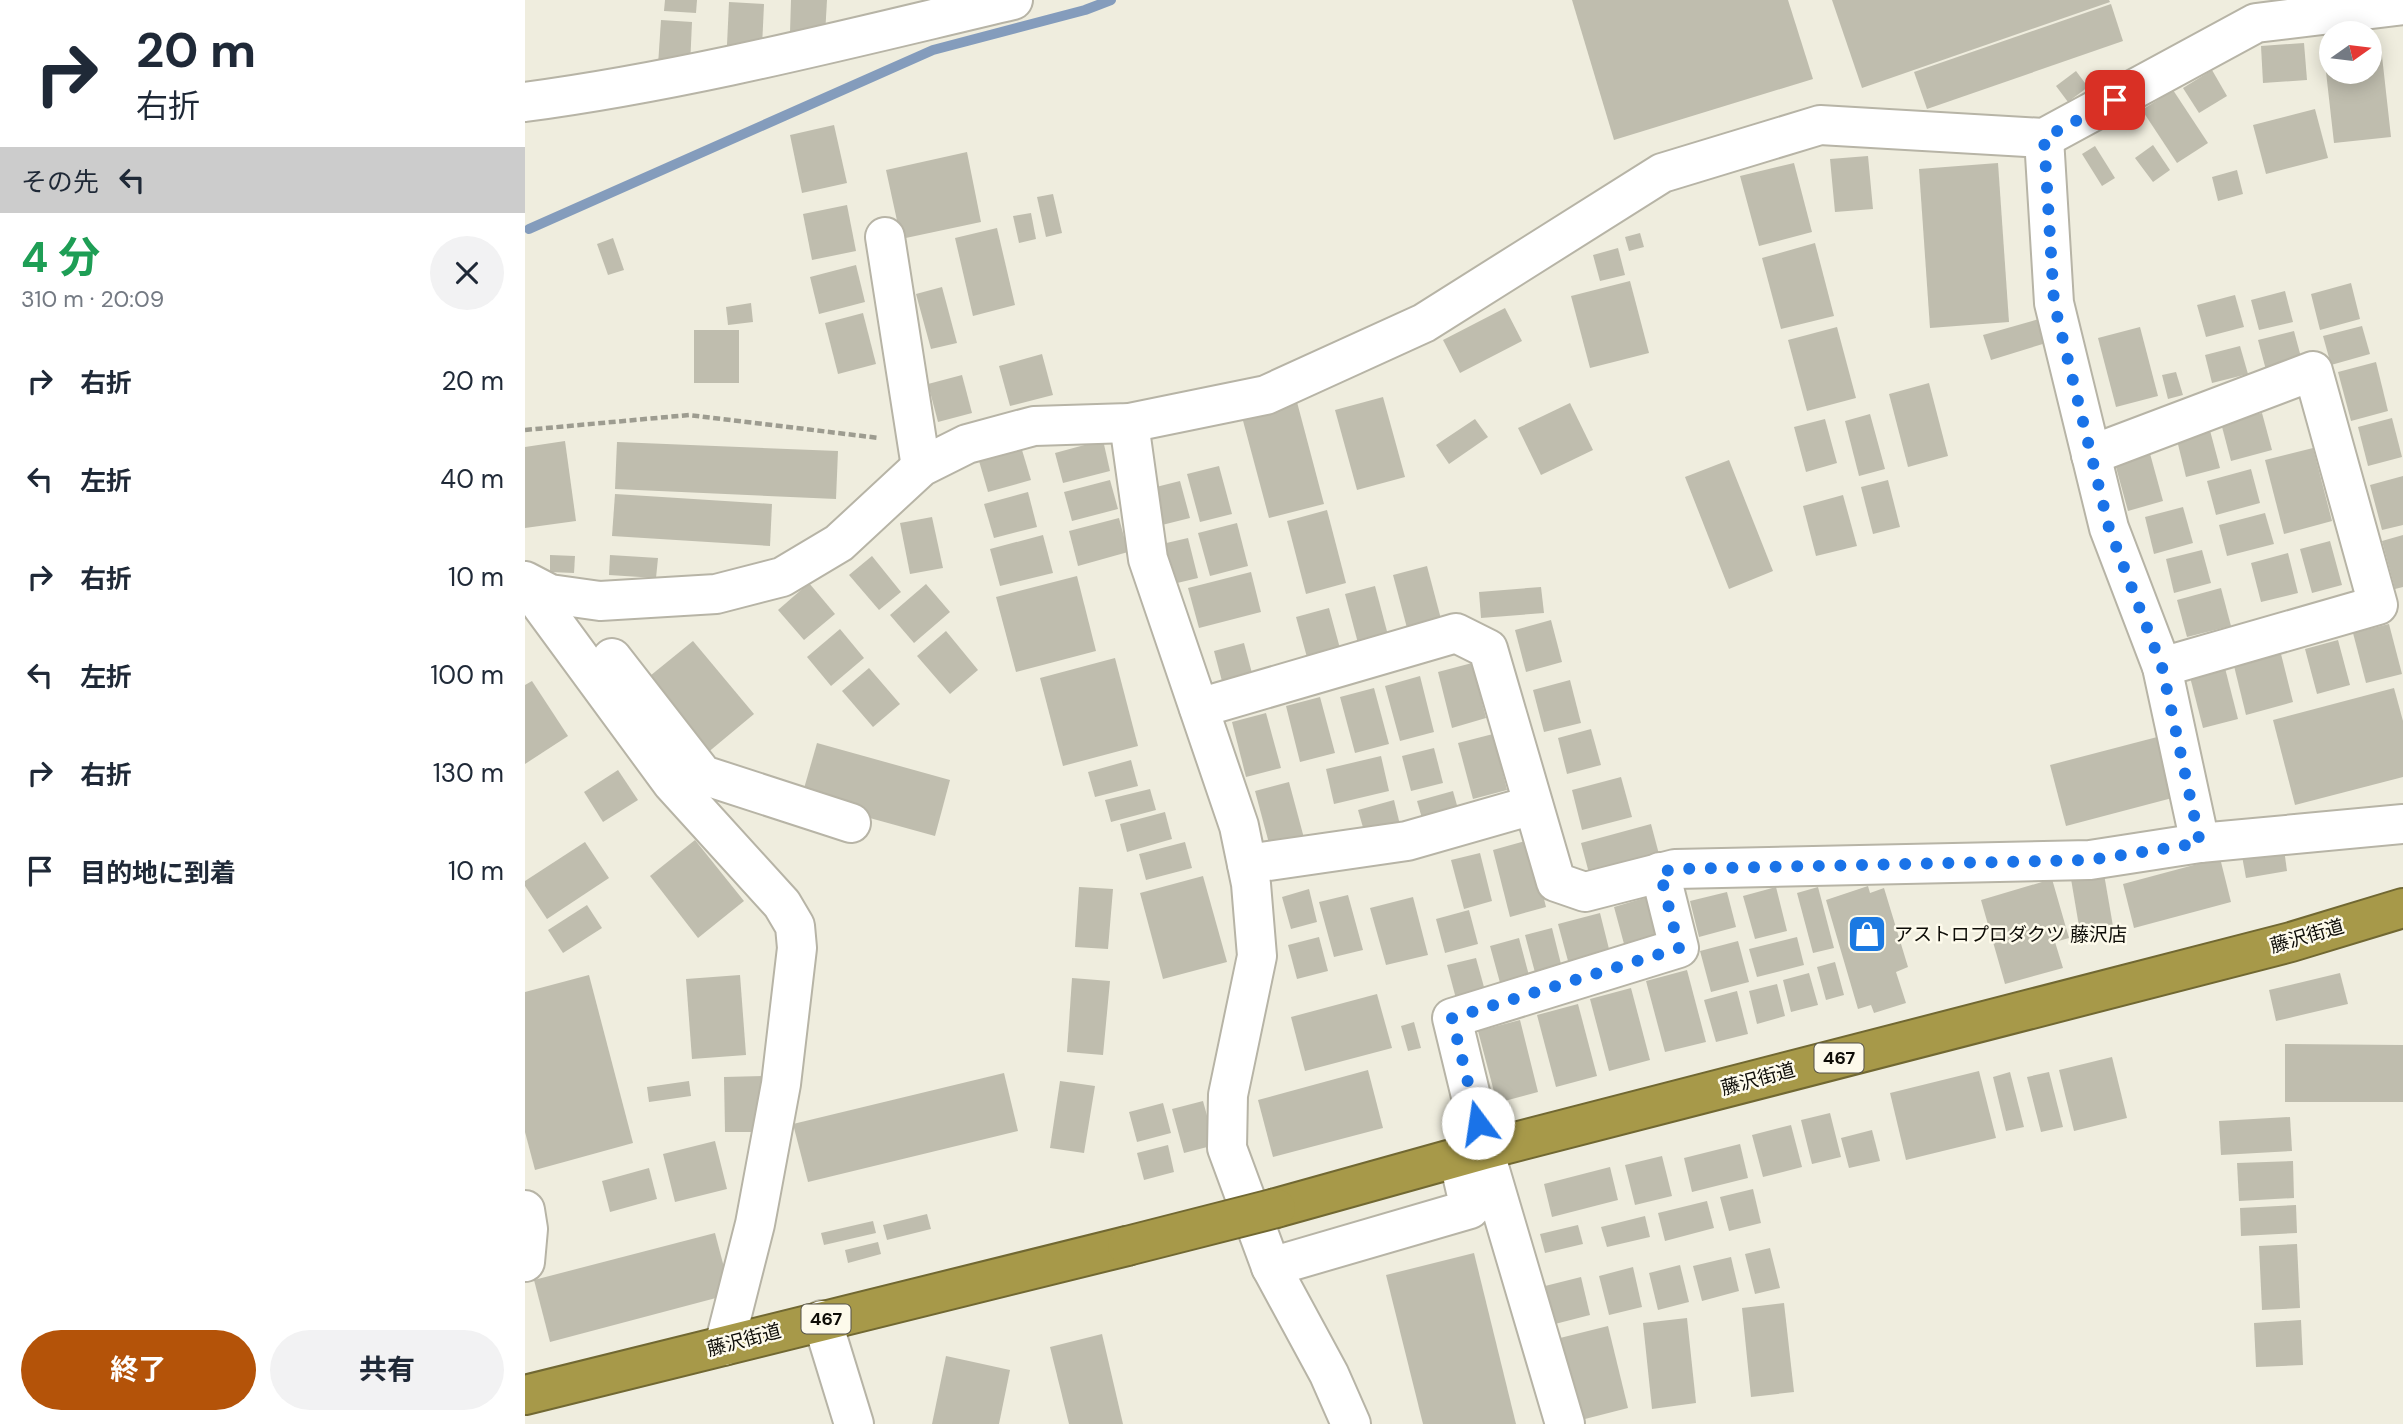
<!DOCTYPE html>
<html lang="ja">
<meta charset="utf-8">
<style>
body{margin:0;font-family:"DM Sans","Noto Sans JP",sans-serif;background:#f2f2f3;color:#1f2937;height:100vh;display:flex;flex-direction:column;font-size:26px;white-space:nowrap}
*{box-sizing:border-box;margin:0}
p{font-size:23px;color:#747a83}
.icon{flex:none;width:38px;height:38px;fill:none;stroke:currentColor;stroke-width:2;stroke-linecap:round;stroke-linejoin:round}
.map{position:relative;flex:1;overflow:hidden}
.drawer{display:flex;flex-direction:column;background:#fff;width:525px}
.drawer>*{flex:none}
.guide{background:#fff;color:#1f2937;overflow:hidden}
.needle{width:46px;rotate:76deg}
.fabs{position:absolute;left:1794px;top:21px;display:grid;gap:14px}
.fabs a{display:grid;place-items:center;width:63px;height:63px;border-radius:50%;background:#fff;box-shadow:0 4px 18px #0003;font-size:35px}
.pin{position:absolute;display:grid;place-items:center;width:60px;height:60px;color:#fff;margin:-30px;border-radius:14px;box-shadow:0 4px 10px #0006}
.me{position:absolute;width:77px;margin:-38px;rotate:346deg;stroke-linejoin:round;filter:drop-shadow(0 0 5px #0008)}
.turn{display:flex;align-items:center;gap:24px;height:147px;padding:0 21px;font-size:32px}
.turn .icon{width:91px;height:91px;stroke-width:2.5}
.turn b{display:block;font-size:49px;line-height:60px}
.then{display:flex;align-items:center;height:66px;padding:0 21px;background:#0003;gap:14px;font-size:26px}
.round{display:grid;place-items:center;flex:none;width:74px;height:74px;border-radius:37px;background:#f2f2f3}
.summary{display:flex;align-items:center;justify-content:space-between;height:119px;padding:0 21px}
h1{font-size:42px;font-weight:700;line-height:52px;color:#1e9e55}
.action{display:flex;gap:14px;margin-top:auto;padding:14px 21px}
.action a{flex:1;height:80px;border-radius:42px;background:#b45309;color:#fff;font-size:28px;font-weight:700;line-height:80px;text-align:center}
.action a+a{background:#f2f2f3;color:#1f2937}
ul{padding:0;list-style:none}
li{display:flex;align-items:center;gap:21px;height:98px;padding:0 21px}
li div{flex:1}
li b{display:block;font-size:26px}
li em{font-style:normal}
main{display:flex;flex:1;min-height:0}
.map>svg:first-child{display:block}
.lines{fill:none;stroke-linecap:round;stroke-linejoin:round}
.stream{stroke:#849cbc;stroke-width:10}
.building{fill:#bfbdae}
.street-casing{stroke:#b7b4a6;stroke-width:42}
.highway-casing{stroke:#716832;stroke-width:42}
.path{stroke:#9d9c90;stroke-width:4.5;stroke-dasharray:7 3.5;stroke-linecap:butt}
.street{stroke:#fff;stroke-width:38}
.highway{stroke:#a79949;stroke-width:38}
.highway-bridge-casing{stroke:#716832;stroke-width:42;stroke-linecap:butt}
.highway-bridge{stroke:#a79949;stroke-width:38}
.route{stroke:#1a73e8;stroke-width:12;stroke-dasharray:0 21.6}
.labels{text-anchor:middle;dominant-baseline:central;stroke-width:5;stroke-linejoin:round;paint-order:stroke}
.shield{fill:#fdfaeb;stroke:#55534b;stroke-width:2}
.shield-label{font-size:18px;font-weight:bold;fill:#0d0c07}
.poi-label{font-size:19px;fill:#0d0c07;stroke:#fdfaeb;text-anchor:start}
.street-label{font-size:19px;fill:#0d0c07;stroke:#fdfaeb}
</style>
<main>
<section class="drawer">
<div class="guide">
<div class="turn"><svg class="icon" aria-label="right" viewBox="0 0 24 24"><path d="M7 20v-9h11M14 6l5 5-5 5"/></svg><div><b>20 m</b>右折</div></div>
<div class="then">その先<svg class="icon" aria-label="left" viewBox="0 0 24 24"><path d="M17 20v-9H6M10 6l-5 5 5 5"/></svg></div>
</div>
<div class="summary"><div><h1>4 分</h1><p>310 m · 20:09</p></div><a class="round"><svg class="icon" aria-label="close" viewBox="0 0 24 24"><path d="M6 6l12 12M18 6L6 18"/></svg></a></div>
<ul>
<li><svg class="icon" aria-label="right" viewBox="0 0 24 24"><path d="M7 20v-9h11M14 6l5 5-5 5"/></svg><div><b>右折</b></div><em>20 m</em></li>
<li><svg class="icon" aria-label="left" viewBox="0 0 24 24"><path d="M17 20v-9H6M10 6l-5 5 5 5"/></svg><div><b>左折</b></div><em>40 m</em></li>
<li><svg class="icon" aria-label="right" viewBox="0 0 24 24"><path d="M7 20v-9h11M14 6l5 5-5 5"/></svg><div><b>右折</b></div><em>10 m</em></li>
<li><svg class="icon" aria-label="left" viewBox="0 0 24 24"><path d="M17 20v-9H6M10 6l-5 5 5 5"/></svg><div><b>左折</b></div><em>100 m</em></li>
<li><svg class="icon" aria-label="right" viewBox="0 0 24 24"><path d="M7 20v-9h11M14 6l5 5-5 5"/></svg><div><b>右折</b></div><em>130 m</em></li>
<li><svg class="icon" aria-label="arrive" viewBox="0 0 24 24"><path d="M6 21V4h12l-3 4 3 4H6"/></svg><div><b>目的地に到着</b></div><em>10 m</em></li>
</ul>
<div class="action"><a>終了</a><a>共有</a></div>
</section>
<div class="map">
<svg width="1878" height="1424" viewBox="0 0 1878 1424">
<rect width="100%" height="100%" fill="#efedde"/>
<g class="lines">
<path class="stream" d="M4 229 408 50 560 10 586 0"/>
</g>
<g class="building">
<path d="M140 0H172L171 13 139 11Z"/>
<path d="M266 0H302L300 35 265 33Z"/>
<path d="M1047 0H1263L1288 79 1089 140Z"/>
<path d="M1307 0H1584L1585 2 1337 88Z"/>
<path d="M204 2 239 4 237 47 202 45Z"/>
<path d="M1586 4 1598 41 1402 109 1389 72Z"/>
<path d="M136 20 167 22 165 66 133 65Z"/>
<path d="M1779 43 1782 80 1738 83 1736 46Z"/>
<path d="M1856 47 1866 137 1809 143 1799 54 1806 53V72H1844V49Z"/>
<path d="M1687 70 1702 96 1674 113 1658 88Z"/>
<path d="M1551 71 1563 87 1543 102 1531 86Z"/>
<path d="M1648 90 1683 143 1652 163 1617 110Z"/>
<path d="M1790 109 1803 158 1741 174 1728 125Z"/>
<path d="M309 125 322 183 277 193 265 135Z"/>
<path d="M1628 145 1645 170 1628 182 1610 158Z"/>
<path d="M1570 146 1590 178 1577 186 1557 154Z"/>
<path d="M442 152 456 222 376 239 361 170Z"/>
<path d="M1343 156 1348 209 1310 212 1305 159Z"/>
<path d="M1269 163 1287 232 1234 246 1215 176Z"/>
<path d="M1473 163 1484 322 1405 328 1394 169Z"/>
<path d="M1712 170 1718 194 1693 201 1687 177Z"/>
<path d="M528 194 537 233 521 237 512 197Z"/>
<path d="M322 205 331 251 287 260 278 214Z"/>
<path d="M506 213 511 239 494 243 488 216Z"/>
<path d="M472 228 490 305 448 316 430 238Z"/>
<path d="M1115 233 1119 247 1104 251 1100 237Z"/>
<path d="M88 238 99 270 83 275 72 244Z"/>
<path d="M1290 243 1309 316 1256 329 1237 258Z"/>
<path d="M1093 248 1100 275 1075 281 1068 255Z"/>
<path d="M331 265 340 302 294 314 285 277Z"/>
<path d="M1105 281 1124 353 1065 368 1046 296Z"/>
<path d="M1826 283 1835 319 1795 330 1786 294Z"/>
<path d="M417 287 432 343 406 349 391 294Z"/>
<path d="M1760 291 1768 322 1734 330 1726 300Z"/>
<path d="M1710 295 1719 327 1681 337 1672 305Z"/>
<path d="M226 303 228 322 203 325 201 307Z"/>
<path d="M980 308 997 341 935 373 918 340Z"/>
<path d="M338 313 351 364 313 374 300 323Z"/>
<path d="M1514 319 1521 343 1466 360 1458 335Z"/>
<path d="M1837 326 1845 354 1806 365 1798 336Z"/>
<path d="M1312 327 1331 398 1282 411 1263 340Z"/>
<path d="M1615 327 1633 396 1591 407 1573 338Z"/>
<rect x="169" y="330" width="45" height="53"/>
<path d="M1769 331 1777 361 1741 370 1733 340Z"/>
<path d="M1715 346 1723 374 1687 383 1680 355Z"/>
<path d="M517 354 528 395 485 406 474 366Z"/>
<path d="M1851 362 1863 411 1826 421 1813 372Z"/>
<path d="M1651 372 1658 395 1643 399 1637 375Z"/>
<path d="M437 375 447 413 413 422 403 384Z"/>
<path d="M1404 383 1423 456 1383 467 1364 394Z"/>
<path d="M858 397 880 477 832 490 810 410Z"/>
<path d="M772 402 799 504 744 518 717 417Z"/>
<path d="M1045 403 1068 450 1016 475 993 428Z"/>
<path d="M1737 413 1747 450 1706 461 1696 423Z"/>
<path d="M1345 414 1360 469 1334 476 1320 421Z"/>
<path d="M1867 418 1877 457 1843 466 1833 427Z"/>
<path d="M950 419 963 437 924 464 911 445Z"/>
<path d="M1300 419 1312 463 1281 472 1269 427Z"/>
<path d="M1683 423 1695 468 1661 477 1650 432Z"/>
<path d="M578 440 585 471 538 483 530 453Z"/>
<path d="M40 441 51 521 0 528V447Z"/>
<path d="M92 442 313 451 311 499 90 489Z"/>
<path d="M1788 448 1807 521 1759 534 1740 460Z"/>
<path d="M497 450 506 480 463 492 454 461Z"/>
<path d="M1624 450 1638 501 1603 511 1589 460Z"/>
<path d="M1204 460 1248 571 1204 589 1160 477Z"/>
<path d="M694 466 707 514 675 522 662 474Z"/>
<path d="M1726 469 1735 503 1691 515 1682 481Z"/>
<path d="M1878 476V525L1857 530 1845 485Z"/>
<path d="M585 480 593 509 547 521 539 492Z"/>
<path d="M1363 480 1375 527 1348 534 1336 487Z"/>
<path d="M655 481 665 518 637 525 627 488Z"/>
<path d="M503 492 512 527 469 538 459 504Z"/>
<path d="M90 494 247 504 245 546 87 536Z"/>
<path d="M1318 495 1332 546 1291 556 1278 506Z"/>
<path d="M1658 507 1668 543 1629 554 1620 517Z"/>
<path d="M802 510 821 583 781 594 762 521Z"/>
<path d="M1740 513 1749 544 1702 556 1694 525Z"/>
<path d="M407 517 418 568 385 574 375 523Z"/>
<path d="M594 518 603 552 553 566 544 531Z"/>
<path d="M712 523 723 566 685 576 673 533Z"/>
<path d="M518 535 528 573 475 586 465 549Z"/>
<path d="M1878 535V587L1870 589 1857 541Z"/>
<path d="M663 538 673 578 648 584 637 544Z"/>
<path d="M1805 541 1817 585 1787 593 1775 549Z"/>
<path d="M1677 550 1686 583 1649 593 1641 559Z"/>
<path d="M1763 553 1773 593 1736 602 1726 563Z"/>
<path d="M25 555 50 556 49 573 25 572Z"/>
<path d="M85 555 133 558 131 578 84 575Z"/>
<path d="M347 556 376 592 354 610 324 575Z"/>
<path d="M902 566 916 619 882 628 868 575Z"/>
<path d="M726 572 736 612 674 628 663 588Z"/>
<path d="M552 576 571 651 491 672 471 597Z"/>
<path d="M284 583 310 614 279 640 253 610Z"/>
<path d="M401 584 425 612 389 643 365 615Z"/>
<path d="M850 586 864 639 834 647 820 594Z"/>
<path d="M1016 587 1019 613 956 618 954 592Z"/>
<path d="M1696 588 1706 626 1662 637 1652 600Z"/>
<path d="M804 608 816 652 783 661 771 617Z"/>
<path d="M1026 620 1037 662 1001 672 990 630Z"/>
<path d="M1864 624 1877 674 1841 683 1828 633Z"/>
<path d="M315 629 339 658 306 686 282 657Z"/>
<path d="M421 631 453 670 425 694 392 656Z"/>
<path d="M1813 640 1825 685 1792 694 1780 649Z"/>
<path d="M168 641 229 714 181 754 120 680Z"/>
<path d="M719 643 728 677 698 685 689 651Z"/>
<path d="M1756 654 1768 702 1721 715 1709 666Z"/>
<path d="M590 658 613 746 538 766 515 678Z"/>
<path d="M947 663 961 718 927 728 913 672Z"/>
<path d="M344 668 375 704 348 727 317 691Z"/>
<path d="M1700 668 1713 719 1678 728 1665 677Z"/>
<path d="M895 676 909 732 875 741 860 686Z"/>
<path d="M1045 680 1056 723 1019 732 1008 690Z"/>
<path d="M7 681 43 736 0 764V685Z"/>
<path d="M849 688 864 744 830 753 815 697Z"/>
<path d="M1869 688 1878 721V777L1770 805 1748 720Z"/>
<path d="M795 697 810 753 775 762 761 706Z"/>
<path d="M741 713 756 768 721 777 707 722Z"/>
<path d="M1066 729 1076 765 1042 774 1033 738Z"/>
<path d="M968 734 982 790 948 799 933 743Z"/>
<path d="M1636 736 1651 797 1541 826 1525 765Z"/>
<path d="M292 743 425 780 410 836 276 799Z"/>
<path d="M909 748 918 783 886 791 877 756Z"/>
<path d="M856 756 864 791 809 804 801 769Z"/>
<path d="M606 760 613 786 570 797 563 772Z"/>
<path d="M93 770 113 800 78 822 59 792Z"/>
<path d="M1096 777 1107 817 1057 830 1047 790Z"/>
<path d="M764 782 779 838 745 847 730 791Z"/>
<path d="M625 789 631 810 586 822 580 800Z"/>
<path d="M928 791 935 816 899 825 892 801Z"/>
<path d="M869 800 876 829 841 838 833 810Z"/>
<path d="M640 812 647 839 602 852 595 824Z"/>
<path d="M1126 824 1135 858 1065 877 1056 843Z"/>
<path d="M170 840 219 901 173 938 125 876Z"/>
<path d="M1004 840 1021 907 985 917 968 850Z"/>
<path d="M60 842 84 878 22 919 0 886V881Z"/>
<path d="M660 842 667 868 621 880 614 854Z"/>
<path d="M1759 849 1762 871 1721 878 1717 856Z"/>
<path d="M955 853 967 901 939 909 926 860Z"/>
<path d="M1695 858 1706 902 1609 928 1598 884Z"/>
<path d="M1579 874 1589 932 1556 938 1546 879Z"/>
<path d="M678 876 702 962 638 979 615 893Z"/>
<path d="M1527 879 1544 938 1530 942 1538 968 1480 984 1456 900Z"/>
<path d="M1343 886 1345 893 1359 888 1383 967 1371 972 1381 1003 1349 1013 1346 1005 1333 1009 1301 900Z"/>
<path d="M554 887 588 889 583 949 550 947Z"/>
<path d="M1251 887 1262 931 1230 939 1218 896Z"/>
<path d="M1293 887 1309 948 1288 953 1272 893Z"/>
<path d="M784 889 792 922 766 929 757 897Z"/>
<path d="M1202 892 1211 927 1174 937 1165 901Z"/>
<path d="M823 895 838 950 809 957 794 902Z"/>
<path d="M1126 896 1139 945 1102 955 1089 907Z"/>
<path d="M888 897 903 955 861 965 845 908Z"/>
<path d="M62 905 77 928 38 953 23 930Z"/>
<path d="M944 910 953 944 920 953 911 919Z"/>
<path d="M1075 913 1087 961 1046 972 1033 924Z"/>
<path d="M1027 928 1038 972 1012 980 1000 935Z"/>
<path d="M794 937 803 971 772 979 763 945Z"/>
<path d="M1272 937 1279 965 1232 977 1224 949Z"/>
<path d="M994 938 1006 983 977 990 965 946Z"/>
<path d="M1213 941 1224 982 1186 992 1175 951Z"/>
<path d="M951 958 962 998 933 1006 922 965Z"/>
<path d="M1310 962 1319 995 1301 1000 1292 967Z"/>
<path d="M1162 970 1181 1042 1140 1052 1121 981Z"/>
<path d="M1284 973 1293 1005 1266 1012 1258 980Z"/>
<path d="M1815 973 1823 1004 1751 1021 1744 990Z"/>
<path d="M64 975 108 1143 10 1170 0 1132V992Z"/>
<path d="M215 975 221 1055 167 1059 161 979Z"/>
<path d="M547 978 585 981 578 1055 542 1052Z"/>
<path d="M1252 984 1260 1016 1232 1024 1224 991Z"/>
<path d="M1106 988 1125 1060 1084 1071 1065 999Z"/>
<path d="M1212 991 1223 1034 1191 1042 1179 1000Z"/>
<path d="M852 994 867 1048 780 1071 766 1017Z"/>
<path d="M1053 1004 1072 1076 1031 1087 1012 1015Z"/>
<path d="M995 1020 1013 1092 972 1103 953 1031Z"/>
<path d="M889 1022 896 1048 883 1051 876 1026Z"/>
<path d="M1760 1044 1878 1045V1102H1760Z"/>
<path d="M1587 1057 1602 1118 1549 1131 1534 1070Z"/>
<path d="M843 1070 858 1128 748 1157 733 1100Z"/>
<path d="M1454 1071 1471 1138 1381 1160 1365 1093Z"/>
<path d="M1485 1072 1499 1127 1481 1131 1468 1077Z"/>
<path d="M1524 1072 1538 1127 1516 1132 1502 1077Z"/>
<path d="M479 1073 493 1131 283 1182 268 1124Z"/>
<path d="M238 1076V1132H200L199 1077Z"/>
<path d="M164 1081 166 1096 124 1102 122 1087Z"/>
<path d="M535 1081 570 1086 559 1153 525 1148Z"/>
<path d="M678 1101 690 1145 659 1153 647 1109Z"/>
<path d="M638 1103 646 1133 612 1142 604 1112Z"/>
<path d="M1305 1113 1316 1157 1287 1164 1276 1120Z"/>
<path d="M1765 1117 1767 1151 1696 1155 1694 1121Z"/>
<path d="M1266 1125 1277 1167 1238 1177 1227 1135Z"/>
<path d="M1347 1130 1355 1161 1324 1168 1316 1138Z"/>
<path d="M190 1141 202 1189 150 1202 138 1154Z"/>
<path d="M1215 1144 1223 1178 1167 1192 1159 1158Z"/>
<path d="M643 1145 649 1172 619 1180 612 1153Z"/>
<path d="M1137 1156 1147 1196 1110 1205 1100 1165Z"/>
<path d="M1768 1161 1769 1198 1714 1201 1712 1163Z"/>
<path d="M1085 1167 1093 1200 1027 1217 1019 1184Z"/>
<path d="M124 1168 132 1199 85 1212 77 1181Z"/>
<path d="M1228 1189 1236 1223 1204 1231 1195 1197Z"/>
<path d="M1182 1201 1189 1228 1140 1241 1133 1213Z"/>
<path d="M1771 1205 1772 1233 1716 1236 1715 1208Z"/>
<path d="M402 1214 406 1229 362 1240 358 1225Z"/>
<path d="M1120 1216 1125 1237 1082 1247 1076 1227Z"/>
<path d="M348 1221 351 1233 299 1245 296 1233Z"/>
<path d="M1053 1225 1058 1244 1020 1253 1015 1234Z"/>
<path d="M190 1233 206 1294 25 1342 9 1280Z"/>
<path d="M353 1242 356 1254 323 1263 320 1250Z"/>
<path d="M1772 1244 1775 1308 1737 1310 1734 1246Z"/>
<path d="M1245 1248 1255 1288 1230 1294 1220 1254Z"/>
<path d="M949 1253 991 1424H898L861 1275Z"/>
<path d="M1206 1257 1214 1291 1177 1301 1168 1266Z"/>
<path d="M1155 1265 1164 1302 1133 1310 1124 1273Z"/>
<path d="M1108 1267 1117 1307 1084 1315 1074 1276Z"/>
<path d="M1056 1277 1065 1315 1030 1324 1020 1286Z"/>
<path d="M1259 1303 1269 1392 1226 1397 1217 1308Z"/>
<path d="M1162 1318 1171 1403 1127 1409 1118 1323Z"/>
<path d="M1776 1320 1778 1365 1731 1367 1729 1323Z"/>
<path d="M1083 1326 1103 1408 1056 1420 1035 1338Z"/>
<path d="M577 1334 598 1424H544L525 1347Z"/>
<path d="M421 1356 485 1370 474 1424H407Z"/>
</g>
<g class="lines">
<g class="street-casing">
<g id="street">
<path d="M0 102C165 80 326 38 488 0"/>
<path d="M1519 138 1529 303 1584 528 1637 667 1675 843"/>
<path d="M360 237 396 467"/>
<path d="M604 423 623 559 714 826 726 884 732 956 703 1095 702 1148 746 1267 804 1374 826 1424"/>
<path d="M1566 455 1788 371 1853 605 1637 667"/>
<path d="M0 581 25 594 75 601 191 594 257 577 314 543 396 467 442 444 509 426 604 423 741 395 899 323 1137 173 1295 125 1519 138 1731 23 1878 5"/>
<path d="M0 583 147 783 257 904 270 926 272 948 256 1084 230 1224 199 1346"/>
<path d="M87 658 178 775 326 823"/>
<path d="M674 708 931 633 963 649 1031 882 1060 892 1150 869 1565 860 1675 843 1878 824"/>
<path d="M722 864 882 841 1008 805"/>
<path d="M0 1210 3 1229 0 1262"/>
<path d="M746 1267 945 1209 933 1157"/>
<path d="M297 1320 329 1424"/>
<path d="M1040 1424 959 1150 927 1018 1154 948 1135 872"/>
</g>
</g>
<g class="highway-casing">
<g id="highway">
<path d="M751 1208 959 1150 1766 942 1878 908"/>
<path d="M0 1395 602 1246"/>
</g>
</g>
<path class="path" d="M0 430 164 415 354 438"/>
<use href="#street" class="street"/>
<use href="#highway" class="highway"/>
<g class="highway-bridge-casing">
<path id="highway-bridge" d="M602 1246 751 1208"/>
</g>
<use href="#highway-bridge" class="highway-bridge"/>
</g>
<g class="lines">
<path class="route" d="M953 1123 927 1018 1154 948 1135 872 1150 869 1565 860 1675 843 1637 667 1584 528 1529 303 1519 138 1590 100"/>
</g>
<defs>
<g id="shop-square" transform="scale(2.0125)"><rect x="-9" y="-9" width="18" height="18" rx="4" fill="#1b79e2" stroke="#fdfaeb"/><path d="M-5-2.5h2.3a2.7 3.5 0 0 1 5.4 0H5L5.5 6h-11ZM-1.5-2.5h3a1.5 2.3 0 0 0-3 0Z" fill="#fff"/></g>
</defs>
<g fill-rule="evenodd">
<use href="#shop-square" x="1342" y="934"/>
</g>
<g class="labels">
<g class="shield">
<rect x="1289.5" y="1043.5" width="49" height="29" rx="5"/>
<rect x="276.5" y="1304.5" width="49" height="29" rx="5"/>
</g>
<g class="shield-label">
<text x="1314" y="1058">467</text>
<text x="301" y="1319">467</text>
</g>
<g class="poi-label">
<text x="1369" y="934">アストロプロダクツ 藤沢店</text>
</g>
<g class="street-label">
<text transform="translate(1782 936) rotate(-16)">藤沢街道</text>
<text transform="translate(1233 1079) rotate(-15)">藤沢街道</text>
<text transform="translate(219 1340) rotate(-15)">藤沢街道</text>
</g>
</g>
</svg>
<div class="fabs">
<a><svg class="needle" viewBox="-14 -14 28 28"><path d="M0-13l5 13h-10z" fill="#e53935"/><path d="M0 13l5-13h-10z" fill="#747a83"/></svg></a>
</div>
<div class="pin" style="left:1590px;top:100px;background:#d93025"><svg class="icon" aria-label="arrive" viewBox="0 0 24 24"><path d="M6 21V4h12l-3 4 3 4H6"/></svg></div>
<svg class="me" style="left:953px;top:1123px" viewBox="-20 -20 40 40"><circle r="19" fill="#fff"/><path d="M0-13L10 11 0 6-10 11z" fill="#1a73e8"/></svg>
</div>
</main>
